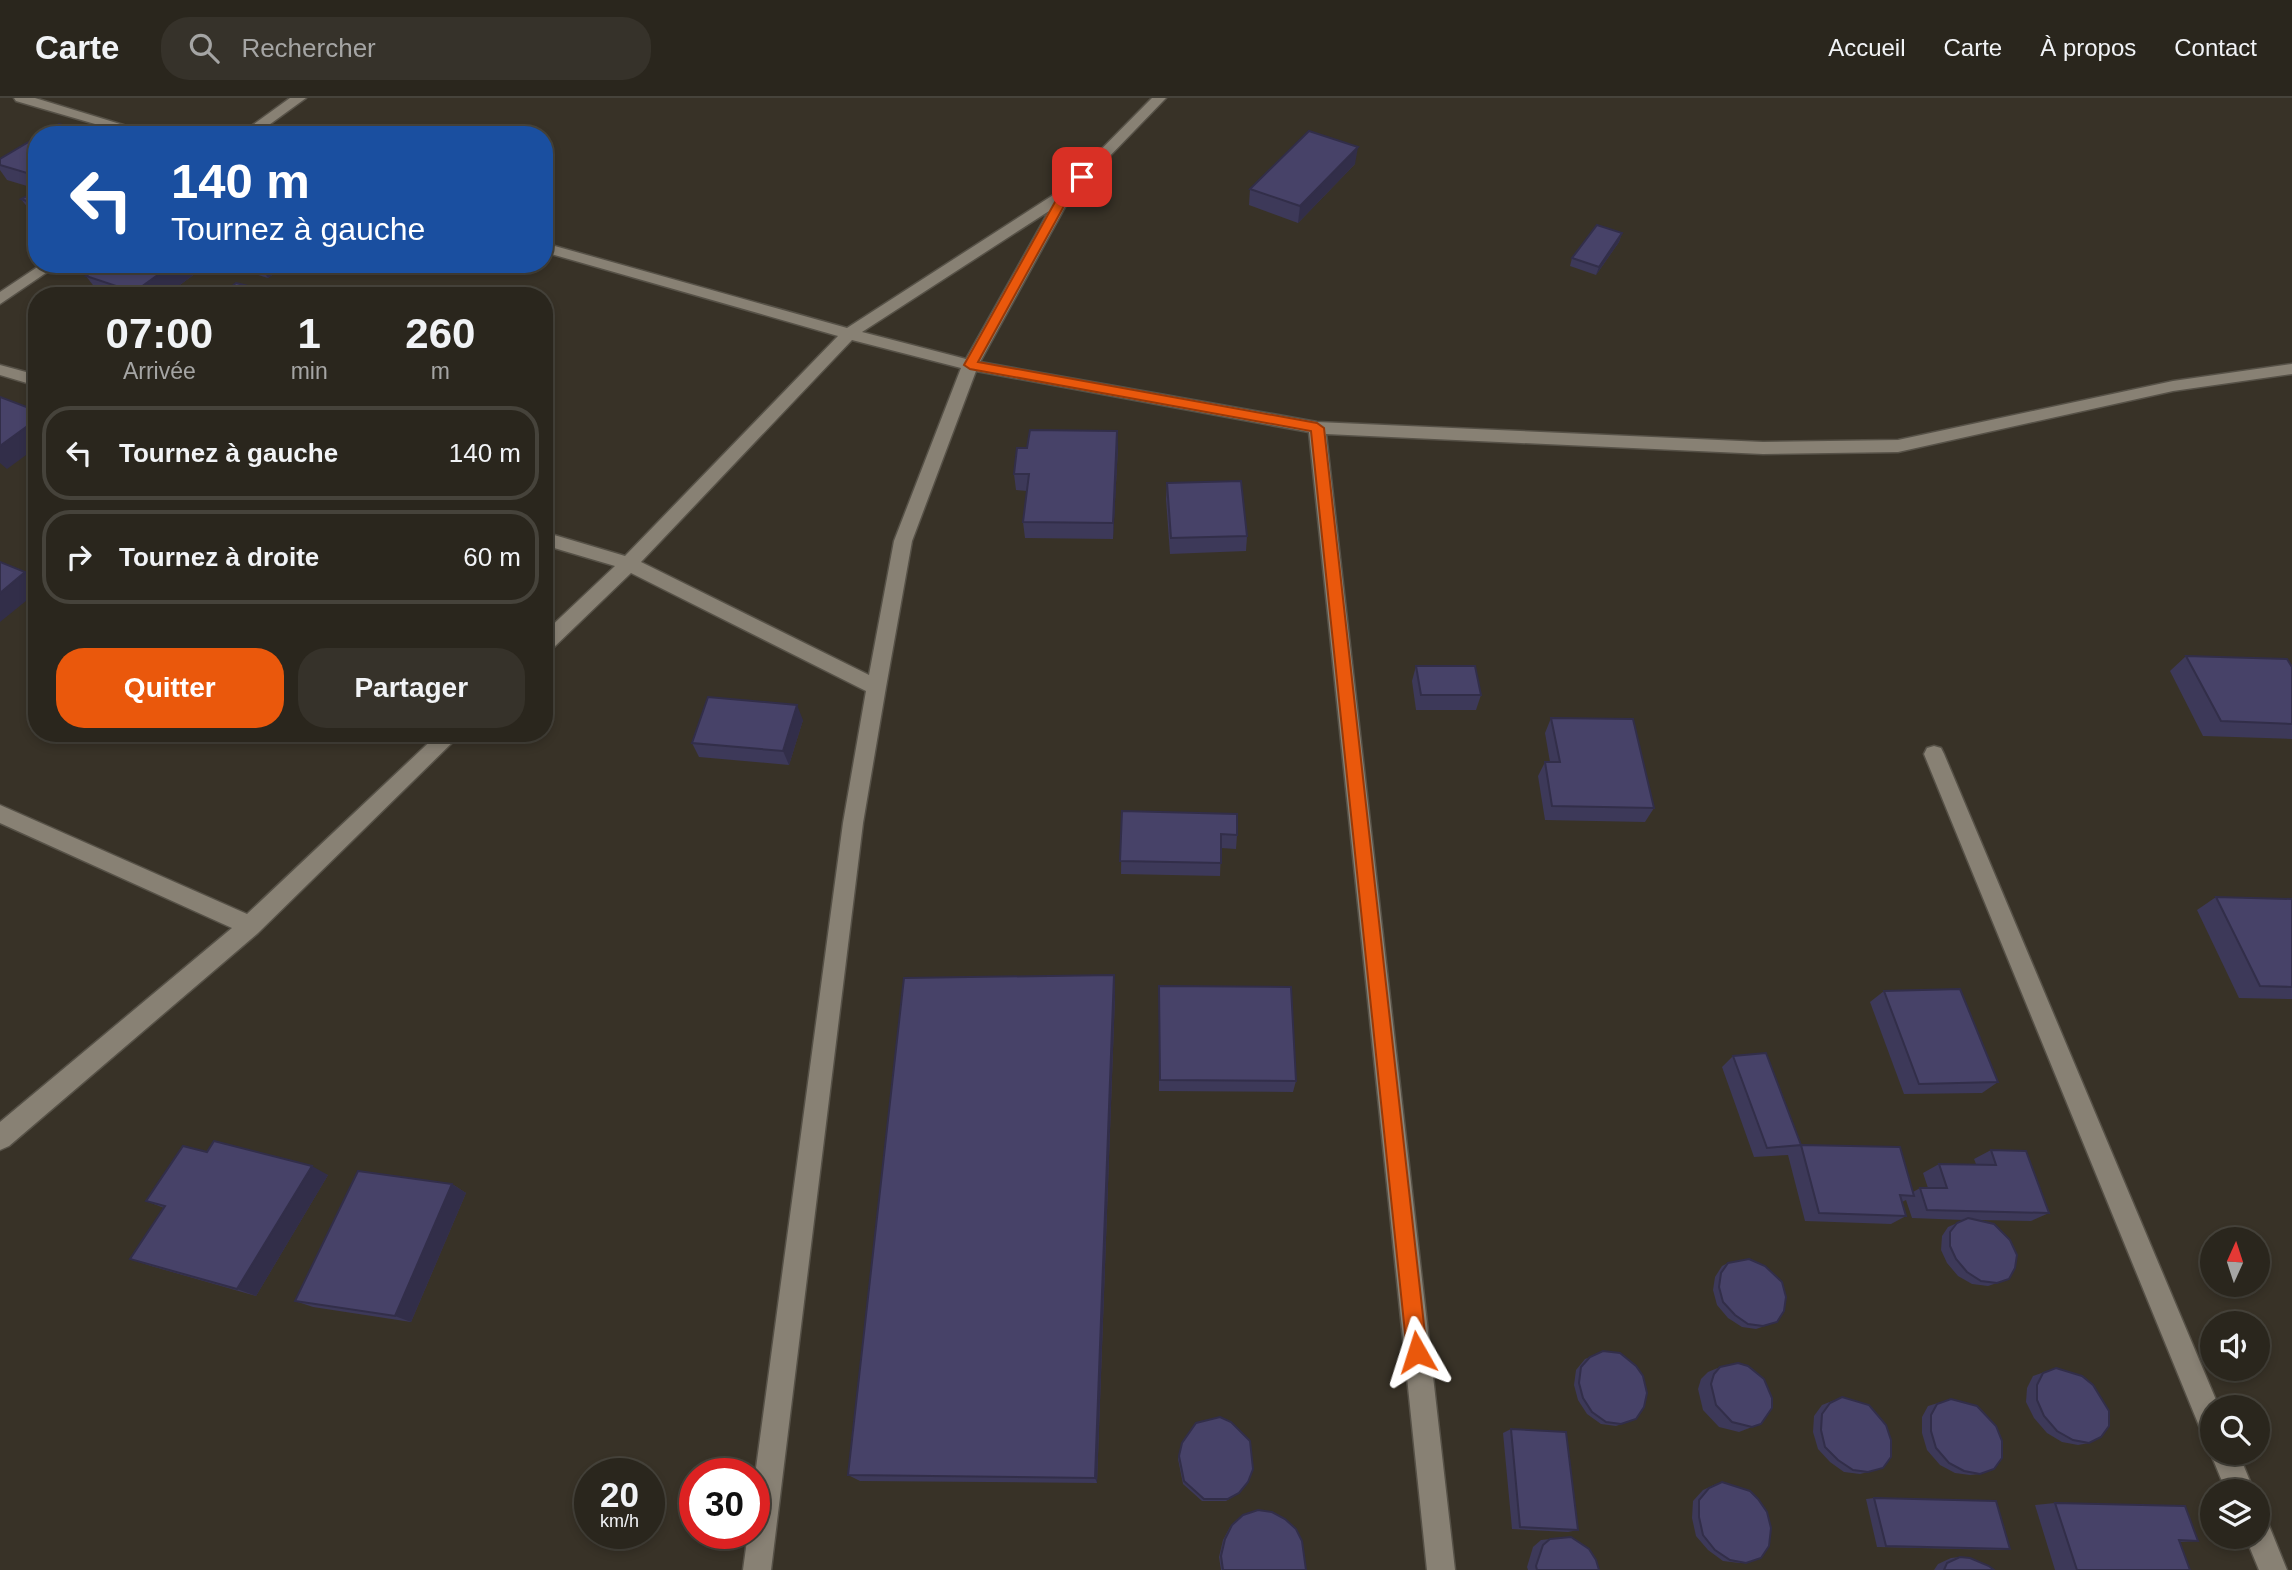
<!DOCTYPE html>
<html lang="fr">
<meta charset="utf-8">
<style>
body{margin:0;font-family:Arial,sans-serif;background:#36322a;color:#f1f3f6;height:100vh;display:flex;flex-direction:column;font-size:26px;white-space:nowrap}
*{box-sizing:border-box;margin:0}
p{font-size:23px;color:#a5a5a4}
.icon{flex:none;width:38px;height:38px;fill:none;stroke:currentColor;stroke-width:2;stroke-linecap:round;stroke-linejoin:round}
.map{position:relative;flex:1;overflow:hidden}
.details{position:absolute;left:28px;top:189px;width:525px;height:455px;display:flex;flex-direction:column;background:#2a261d;border-radius:28px;box-shadow:0 4px 10px #0003,0 0 0 2px #46433b}
.details>*{flex:none}
.guide{position:absolute;left:28px;top:28px;width:525px;height:147px;border-radius:28px;box-shadow:0 4px 10px #0003,0 0 0 2px #46433b;background:#1a4fa0;color:#fff;overflow:hidden}
.needle{width:46px;rotate:3deg}
.fabs{position:absolute;left:2200px;top:1129px;display:grid;gap:14px}
.fabs a{display:grid;place-items:center;width:70px;height:70px;border-radius:50%;background:#2a261d;box-shadow:0 4px 10px #0003,0 0 0 2px #46433b;font-size:35px}
.speed{position:absolute;left:574px;top:1360px;display:flex;gap:14px;font-size:35px;font-weight:700;text-align:center}
.speed>*{display:grid;place-content:center;width:91px;height:91px;border-radius:50%;background:#2a261d;box-shadow:0 4px 10px #0003,0 0 0 2px #46433b;line-height:1}
.speed small{font-size:18px;font-weight:400}
.speed .limit{border:10px solid #d22;background:#fff;color:#111}
.pin{position:absolute;display:grid;place-items:center;width:60px;height:60px;color:#fff;margin:-30px;border-radius:14px;box-shadow:0 4px 10px #0006}
.me{position:absolute;width:77px;margin:-38px;rotate:354deg;stroke-linejoin:round;filter:drop-shadow(0 0 5px #0008)}
.turn{display:flex;align-items:center;gap:24px;height:147px;padding:0 28px;font-size:32px}
.turn .icon{width:91px;height:91px;stroke-width:2.5}
.turn b{display:block;font-size:49px;line-height:60px}
.eta{display:flex;justify-content:space-evenly;align-items:center;height:119px;text-align:center}
.eta b{font-size:42px;font-weight:800;line-height:49px}
.primary-button{display:flex;gap:14px;margin-top:auto;padding:14px 28px}
.primary-button a{flex:1;height:80px;border-radius:28px;background:#ea580c;color:#fff;font-size:28px;font-weight:800;line-height:80px;text-align:center}
.primary-button a+a{background:#36322a;color:#f1f3f6}
ul{padding:0;list-style:none}
li{display:flex;align-items:center;gap:21px;height:94px;margin:0 14px 10px;padding:0 14px;border:4px solid #46433b;border-radius:28px}
li div{flex:1}
li b{display:block;font-size:26px}
li em{font-style:normal}
header{display:flex;align-items:center;gap:42px;box-sizing:border-box;height:98px;padding:0 35px;background:#2a261d;border-bottom:2px solid #46433b}
header strong{font-size:33px}
nav{display:flex;gap:38px;margin-inline-start:auto;font-size:24px}
.search{width:490px;height:63px;background:#36322a;display:flex;align-items:center;gap:18px;box-sizing:border-box;padding:0 24px;border-radius:28px;color:#a5a5a4;font-size:26px}
.map>svg:first-child{display:block}
.lines{fill:none;stroke-linecap:round;stroke-linejoin:round}
.minor-casing{stroke:#565147;stroke-width:3}
.minor{fill:#888174;fill-rule:evenodd}
.wall{fill:#3d3959}
.shaded-wall{fill:#322e49}
.building{fill:#474268;stroke:#322e49;stroke-width:2}
.route{fill:#ea580c;stroke:#983908;stroke-width:2}
</style>
<header>
<strong>Carte</strong>
<div class="search"><svg class="icon" aria-label="search" viewBox="0 0 24 24"><circle cx="10" cy="10" r="6"/><path d="M15 15l6 6"/></svg>Rechercher</div>
<nav><a>Accueil</a><a>Carte</a><a>À propos</a><a>Contact</a></nav>
</header>
<div class="map">
<svg width="2292" height="1472" viewBox="0 0 2292 1472">
<rect width="100%" height="100%" fill="#383227"/>
<g class="lines">
<g class="minor-casing">
<g id="minor">
<path d="M14 0H35L156 37H133L16 3Z"/>
<path d="M290 0H306L255 37H239Z"/>
<path d="M1152 0H1166L1071 98 980 264 1317 324 1763 344 1898 342 2173 283 2292 266V276L2173 293 1898 354 1763 356 1326 336 1455 1472H1427L1309 334 976 273 912 443 886 589 863 725 771 1472H743L748 1435H754V1385L843 725 866 593 631 475 551 552 544 554V535L615 468 544 447V434L625 458 838 238 544 154V145L847 230 1061 92ZM1049 113 966 261 862 234ZM852 242 961 270 894 443 869 577 641 464Z"/>
<path d="M42 166H59L0 206V194Z"/>
<path d="M0 267 37 277V288L0 277Z"/>
<path d="M439 635H462L258 835 9 1048 0 1052V1024L232 830 0 725V707L247 816Z"/>
<path d="M1934 648 1941 650 1944 656 2219 1309H2212V1339L2202 1335 1924 656 1927 650Z"/>
<path d="M2212 1350V1354H2238L2254 1393H2226L2210 1354Z"/>
<path d="M2258 1421 2268 1425 2287 1472H2259L2245 1438H2258Z"/>
</g>
</g>
<use href="#minor" class="minor"/>
</g>
<g class="wall">
<path d="M37 39V91L7 82 0 72V61Z"/>
<path d="M1355 66 1298 125 1249 107 1250 91Z"/>
<path d="M37 93V113L28 110 21 101Z"/>
<path d="M1622 135 1619 144 1596 177 1570 168 1572 160Z"/>
<path d="M223 166H287L268 180Z"/>
<path d="M196 175 165 198H108L99 195 86 178Z"/>
<path d="M1118 349 1113 441 1025 440 1023 424 1027 393 1016 392 1014 376Z"/>
<path d="M1167 385 1247 438 1246 453 1170 456 1166 401Z"/>
<path d="M2186 558 2292 569V641L2203 638 2170 573Z"/>
<path d="M1416 568 1481 597 1476 612H1416L1412 583Z"/>
<path d="M1551 620 1654 710 1645 724 1545 722 1538 678 1545 664H1550L1545 635Z"/>
<path d="M803 622 789 667 699 659 692 645Z"/>
<path d="M1122 713 1237 737 1236 751 1221 750 1220 778 1121 776Z"/>
<path d="M2216 799 2292 801V901L2239 900 2197 812Z"/>
<path d="M1114 877 1115 898 1097 1385 860 1383 848 1377Z"/>
<path d="M1159 888 1296 983 1293 994 1159 993Z"/>
<path d="M1884 893 1998 984 1982 995 1904 996 1870 904Z"/>
<path d="M1733 958 1801 1047 1913 1094 1920 1090H1928L1923 1075 1939 1066H1976L1974 1061 1991 1052 2049 1115 2031 1123 1977 1122 2009 1181 1988 1188 1972 1186 1958 1178 1947 1165 1941 1152 1942 1138 1948 1129 1964 1122 1912 1120 1906 1102 1902 1104 1906 1118 1891 1126 1805 1123 1788 1057 1754 1059 1722 969Z"/>
<path d="M207 1054 328 1077 256 1198 151 1168 130 1161 164 1110 146 1103Z"/>
<path d="M452 1086 466 1095 411 1224 313 1209 295 1203Z"/>
<path d="M1728 1165 1777 1224 1756 1231 1742 1229 1728 1220 1717 1207 1713 1192 1715 1179 1722 1168Z"/>
<path d="M1590 1259 1636 1321 1616 1328 1601 1326 1587 1316 1578 1302 1574 1287 1576 1272 1585 1261Z"/>
<path d="M1720 1269 1752 1329 1739 1334 1719 1329 1703 1312 1698 1291 1701 1281 1708 1274Z"/>
<path d="M2056 1270 2089 1345 2078 1347 2062 1344 2047 1335 2034 1320 2026 1304 2027 1290 2033 1278Z"/>
<path d="M1842 1299 1868 1374 1860 1376 1844 1374 1830 1364 1818 1351 1813 1334 1814 1318 1822 1307Z"/>
<path d="M1951 1301 1980 1376 1970 1377 1955 1375 1940 1367 1927 1352 1922 1335V1319L1928 1308Z"/>
<path d="M1511 1331 1578 1432 1568 1434 1512 1431 1503 1335Z"/>
<path d="M1182 1345 1236 1397 1226 1403H1202L1183 1386 1178 1361Z"/>
<path d="M1722 1384 1746 1465H1739L1723 1463 1708 1452 1696 1438 1692 1420 1693 1403 1703 1392 1716 1386Z"/>
<path d="M1874 1400 2010 1451 2000 1452 1877 1449 1866 1401Z"/>
<path d="M2055 1405 2198 1443 2180 1444 2190 1472H2055L2035 1407Z"/>
<path d="M1243 1417 1306 1472H1221L1219 1459 1223 1442 1230 1429Z"/>
<path d="M1550 1441 1599 1472H1528L1527 1469 1533 1449 1541 1442Z"/>
<path d="M1960 1459 1994 1472H1934L1938 1466 1951 1460Z"/>
</g>
<g class="shaded-wall">
<path d="M1358 49 1355 66 1298 125 1300 108Z"/>
<path d="M1622 135 1619 144 1596 177 1599 169Z"/>
<path d="M173 166H190L196 175 165 198H137L134 194Z"/>
<path d="M259 166H287L268 180Z"/>
<path d="M37 321V349L7 371 0 365V348Z"/>
<path d="M1117 333 1118 349 1113 441V425Z"/>
<path d="M25 474 37 485V494L0 524V495Z"/>
<path d="M797 607 803 622 789 667 783 653Z"/>
<path d="M1114 877 1115 898 1097 1385 1095 1380Z"/>
<path d="M312 1068 328 1077 256 1198 237 1191Z"/>
<path d="M452 1086 466 1095 411 1224 395 1218Z"/>
</g>
<g class="building">
<path d="M59 26 94 37H41Z"/>
<path d="M1309 33 1358 49 1300 108 1250 91Z"/>
<path d="M37 39V78L0 67V61Z"/>
<path d="M37 93V105L35 106 21 101Z"/>
<path d="M1597 127 1622 135 1599 169 1572 160Z"/>
<path d="M104 166H173L134 194 86 178Z"/>
<path d="M236 185 287 198H220Z"/>
<path d="M0 299 37 313V321L0 348Z"/>
<path d="M1030 332 1117 333 1113 425 1023 424 1029 376H1014L1017 350H1027Z"/>
<path d="M1241 383 1247 438 1171 440 1167 385Z"/>
<path d="M0 464 25 474 0 495Z"/>
<path d="M2186 558 2287 561 2292 569V626L2221 623Z"/>
<path d="M1416 568H1475L1481 597H1421Z"/>
<path d="M708 599 797 607 783 653 692 645Z"/>
<path d="M1551 620 1633 621 1654 710 1552 708 1545 664H1560Z"/>
<path d="M1122 713 1237 716V737L1221 736V765L1120 763Z"/>
<path d="M2216 799 2292 801V889L2260 888Z"/>
<path d="M1114 877 1095 1380 848 1377 904 880Z"/>
<path d="M1159 888 1291 889 1296 983 1160 982Z"/>
<path d="M1960 891 1998 984 1919 986 1884 893Z"/>
<path d="M1766 955 1801 1047 1767 1050 1733 958Z"/>
<path d="M214 1043 312 1068 237 1191 130 1161 165 1108 146 1103 183 1048 207 1054Z"/>
<path d="M1801 1047 1900 1049 1914 1098 1900 1097 1906 1118 1819 1115Z"/>
<path d="M1991 1052 2026 1053 2049 1115 1927 1112 1920 1090H1947L1939 1066 1996 1067Z"/>
<path d="M358 1073 452 1086 395 1218 295 1203Z"/>
<path d="M1968 1120 1994 1126 2010 1142 2017 1157 2015 1170 2009 1181 1997 1185 1981 1183 1967 1174 1956 1161 1950 1148V1134L1957 1125Z"/>
<path d="M1749 1161 1765 1168 1782 1184 1786 1199 1784 1213 1777 1224 1763 1228 1748 1226 1735 1217 1723 1204 1719 1189 1721 1175 1728 1165Z"/>
<path d="M1603 1253 1620 1255 1636 1268 1643 1278 1647 1295 1644 1309 1636 1321 1621 1326 1606 1324 1592 1314 1583 1300 1579 1285 1581 1269 1590 1259Z"/>
<path d="M1738 1265 1748 1268 1764 1281 1772 1300V1310L1761 1326 1752 1329 1732 1324 1716 1307 1711 1286 1714 1276 1720 1269Z"/>
<path d="M2056 1270 2082 1278 2093 1287 2109 1313V1328L2101 1339 2089 1345 2073 1342 2057 1333 2044 1318 2037 1302V1287L2043 1275Z"/>
<path d="M1842 1299 1869 1307 1886 1327 1891 1342V1359L1883 1370 1868 1374 1853 1372 1838 1362 1825 1349 1821 1332 1822 1316 1830 1305Z"/>
<path d="M1951 1301 1977 1308 1996 1328 2002 1343V1360L1994 1371 1980 1376 1964 1373 1949 1365 1936 1350 1931 1333V1317L1937 1306Z"/>
<path d="M1220 1319 1231 1324 1250 1343 1253 1371 1248 1384 1239 1395 1228 1401H1204L1184 1383 1179 1358 1182 1345 1196 1325Z"/>
<path d="M1511 1331 1566 1334 1578 1432 1520 1429Z"/>
<path d="M1722 1384 1750 1393 1758 1401 1767 1414 1771 1430 1769 1448 1761 1460 1746 1465 1730 1462 1715 1452 1703 1437 1699 1419V1402L1709 1390Z"/>
<path d="M1874 1400 1996 1403 2010 1451 1886 1448Z"/>
<path d="M2055 1405 2185 1408 2198 1443 2179 1442 2190 1472H2077Z"/>
<path d="M1258 1412 1272 1414 1285 1421 1296 1431 1302 1443 1306 1472H1223L1221 1458 1225 1441 1232 1427 1243 1417Z"/>
<path d="M1571 1439 1589 1451 1596 1462 1599 1472H1537L1536 1468 1543 1447 1550 1441Z"/>
<path d="M1960 1459 1970 1460 1989 1468 1994 1472H1944L1947 1465Z"/>
</g>
<path class="route" d="M1078 76 1087 79 1070 97 978 264 1317 325 1324 330 1427 1254 1424 1261 1417 1264 1410 1261 1407 1254 1311 333 970 271 964 267 1060 95Z"/>
</svg>
<div class="fabs">
<a><svg class="needle" viewBox="-14 -14 28 28"><path d="M0-13l5 13h-10z" fill="#e53935"/><path d="M0 13l5-13h-10z" fill="#a5a5a4"/></svg></a>
<a><svg class="icon" aria-label="sound" viewBox="0 0 24 24"><path d="M4 9h4l5-4v14l-5-4H4zM17 9q2 3 0 6"/></svg></a>
<a><svg class="icon" aria-label="search" viewBox="0 0 24 24"><circle cx="10" cy="10" r="6"/><path d="M15 15l6 6"/></svg></a>
<a><svg class="icon" aria-label="layers" viewBox="0 0 24 24"><path d="M12 4l9 5-9 5-9-5zM3 14l9 5 9-5"/></svg></a>
</div>
<div class="speed"><div>20<small>km/h</small></div><div class="limit">30</div></div>
<div class="pin" style="left:1082px;top:79px;background:#d93025"><svg class="icon" aria-label="arrive" viewBox="0 0 24 24"><path d="M6 21V4h12l-3 4 3 4H6"/></svg></div>
<svg class="me" style="left:1417px;top:1254px" viewBox="-20 -20 40 40"><path d="M0-17L14 15 0 8-14 15z" fill="#ea580c" stroke="#fff" stroke-width="4"/></svg>
<div class="guide">
<div class="turn"><svg class="icon" aria-label="left" viewBox="0 0 24 24"><path d="M17 20v-9H6M10 6l-5 5 5 5"/></svg><div><b>140 m</b>Tournez à gauche</div></div>
</div>
<section class="details">
<div class="eta">
<div><b>07:00</b><p>Arrivée</p></div>
<div><b>1</b><p>min</p></div>
<div><b>260</b><p>m</p></div>
</div>
<ul>
<li><svg class="icon" aria-label="left" viewBox="0 0 24 24"><path d="M17 20v-9H6M10 6l-5 5 5 5"/></svg><div><b>Tournez à gauche</b></div><em>140 m</em></li>
<li><svg class="icon" aria-label="right" viewBox="0 0 24 24"><path d="M7 20v-9h11M14 6l5 5-5 5"/></svg><div><b>Tournez à droite</b></div><em>60 m</em></li>
</ul>
<div class="primary-button"><a>Quitter</a><a>Partager</a></div>
</section>
</div>
